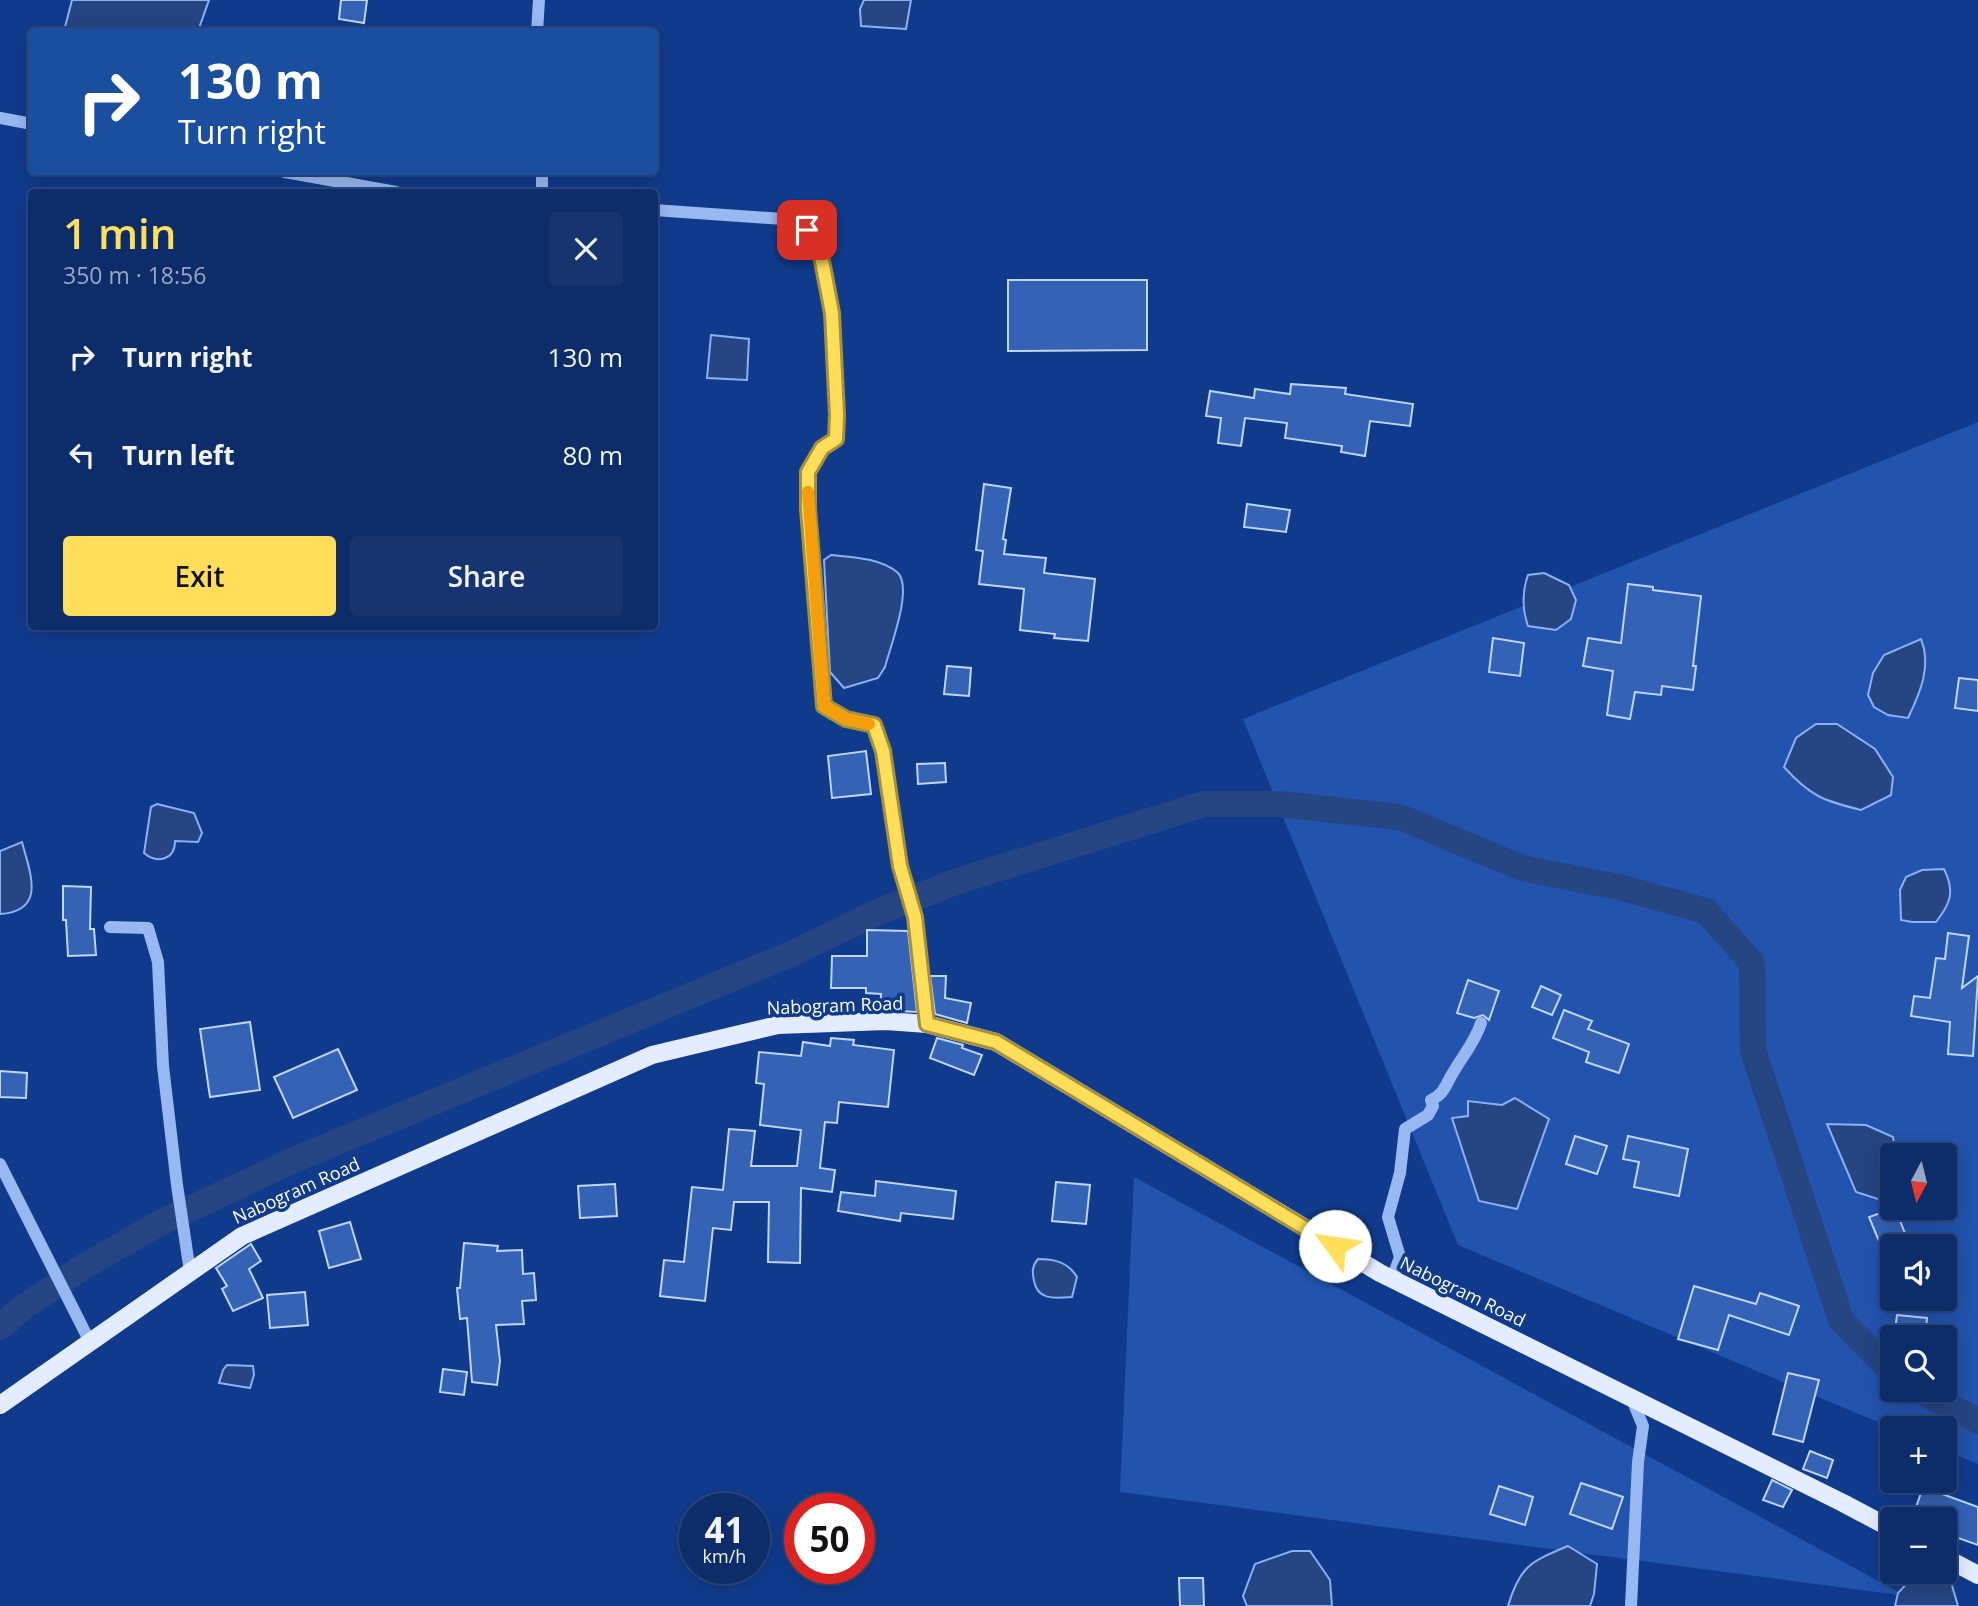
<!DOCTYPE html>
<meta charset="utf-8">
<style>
body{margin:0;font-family:"Open Sans",sans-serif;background:#153470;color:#f1f3f6;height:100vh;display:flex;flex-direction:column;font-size:26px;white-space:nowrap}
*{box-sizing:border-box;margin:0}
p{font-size:23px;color:#9aa7c1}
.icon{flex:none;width:38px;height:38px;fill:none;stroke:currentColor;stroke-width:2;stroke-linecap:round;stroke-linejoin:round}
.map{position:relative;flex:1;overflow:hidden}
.panel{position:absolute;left:28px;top:189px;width:630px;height:441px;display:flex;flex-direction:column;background:#0c2c6a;border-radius:7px;box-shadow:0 4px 18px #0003,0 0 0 2px #2c487e}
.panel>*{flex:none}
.hud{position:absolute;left:28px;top:28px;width:630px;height:147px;border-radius:7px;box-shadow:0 4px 18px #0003,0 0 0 2px #2c487e;background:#1a4fa0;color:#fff;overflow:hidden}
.needle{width:46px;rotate:187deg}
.fabs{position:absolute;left:1880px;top:1143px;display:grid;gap:14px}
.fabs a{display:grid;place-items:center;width:77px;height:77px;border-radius:7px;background:#0c2c6a;box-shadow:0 4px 18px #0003,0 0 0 2px #2c487e;font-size:35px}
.speed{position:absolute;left:679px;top:1493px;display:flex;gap:14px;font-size:35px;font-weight:700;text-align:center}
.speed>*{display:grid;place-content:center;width:91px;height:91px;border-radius:50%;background:#0c2c6a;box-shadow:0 4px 18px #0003,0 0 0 2px #2c487e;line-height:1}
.speed small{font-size:18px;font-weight:400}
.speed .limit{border:10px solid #d22;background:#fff;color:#111}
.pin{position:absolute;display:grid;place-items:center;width:60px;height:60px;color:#fff;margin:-30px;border-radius:14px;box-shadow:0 4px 10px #0006}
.me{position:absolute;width:77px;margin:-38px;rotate:301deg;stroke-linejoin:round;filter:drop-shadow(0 0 5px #0008)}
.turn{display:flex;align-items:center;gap:24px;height:147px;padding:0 35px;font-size:32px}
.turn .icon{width:91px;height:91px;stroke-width:2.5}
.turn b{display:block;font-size:49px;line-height:60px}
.round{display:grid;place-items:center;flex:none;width:74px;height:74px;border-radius:7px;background:#153470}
.headline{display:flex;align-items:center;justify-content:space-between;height:119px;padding:0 35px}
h1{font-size:42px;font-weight:600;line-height:52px;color:#ffdf5a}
.primary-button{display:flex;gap:14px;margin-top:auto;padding:14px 35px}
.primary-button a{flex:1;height:80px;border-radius:7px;background:#ffdf5a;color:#111;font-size:28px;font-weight:600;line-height:80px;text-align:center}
.primary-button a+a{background:#153470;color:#f1f3f6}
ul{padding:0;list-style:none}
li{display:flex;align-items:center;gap:21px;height:98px;padding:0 35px}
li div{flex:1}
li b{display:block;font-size:26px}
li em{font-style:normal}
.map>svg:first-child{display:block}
.green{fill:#2253ad;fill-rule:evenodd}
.water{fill:#254583;stroke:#8ab1f6;stroke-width:2}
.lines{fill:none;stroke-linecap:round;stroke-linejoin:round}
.canal{stroke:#254583;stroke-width:26}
.building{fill:#3462b5;stroke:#bfd5fd;stroke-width:2}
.minor{stroke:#98b8f2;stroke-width:12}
.major{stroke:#e4ecff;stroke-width:18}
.route-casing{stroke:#a6913a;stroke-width:18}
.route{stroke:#ffdf5a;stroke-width:12}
.slow{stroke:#f59e0b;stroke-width:12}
.labels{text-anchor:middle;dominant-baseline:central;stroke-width:7;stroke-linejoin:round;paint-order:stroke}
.street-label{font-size:18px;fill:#fff;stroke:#103b8d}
</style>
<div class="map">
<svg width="1978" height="1606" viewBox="0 0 1978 1606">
<rect width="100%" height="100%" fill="#103b8d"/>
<g class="green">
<path d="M1978 422V1464L1944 1450V1428H1892L1458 1245 1243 719ZM1892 1155H1944V1208H1892ZM1892 1246H1944V1298H1892ZM1892 1337H1944V1390H1892Z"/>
<path d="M1134 1177 1906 1596 1120 1492Z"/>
</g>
<g class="water">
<path d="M72 0H209L198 31H64Z"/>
<path d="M864 0H911L906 29 861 26 860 9Z"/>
<path d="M711 335 749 339 747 380 707 378Z"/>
<path d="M831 555C851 557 882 558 898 573 913 589 890 647 885 667L878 678 844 688 830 672 824 560Z"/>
<path d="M1544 573 1569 585 1576 600 1571 619 1556 630 1528 626C1522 609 1522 592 1528 575Z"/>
<path d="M1921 639C1932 666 1920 693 1908 718L1888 715 1874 707 1868 695 1873 673 1884 655Z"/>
<path d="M1816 724H1837L1875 749 1893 777 1891 795 1861 810C1824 801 1810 796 1784 767L1796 738Z"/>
<path d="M157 804 194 813 202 833 198 842 175 841C175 860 157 864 144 853L151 807Z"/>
<path d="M22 842C30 873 47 911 0 914V851Z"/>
<path d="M1944 869C1955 891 1951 903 1936 922H1912L1901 920 1900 890 1906 877 1922 870Z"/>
<path d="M1515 1098 1549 1119 1517 1209 1479 1201 1452 1118 1468 1116V1101L1502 1105Z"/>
<path d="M1827 1124 1866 1125 1893 1137 1896 1155H1892V1195L1881 1200 1856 1192Z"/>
<path d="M1038 1259C1054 1259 1068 1262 1077 1277L1072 1297C1055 1298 1038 1301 1034 1281 1032 1272 1032 1266 1038 1259Z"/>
<path d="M227 1365 253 1366 254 1375 250 1388 219 1383 223 1370Z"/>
<path d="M1568 1546 1597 1564 1594 1594 1590 1606H1508C1520 1566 1530 1562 1568 1546Z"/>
<path d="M1292 1551H1310L1330 1580 1332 1606H1247L1243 1596 1255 1564Z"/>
<path d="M1932 1576 1951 1582 1958 1606H1895L1898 1593 1912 1578Z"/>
</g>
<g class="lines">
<g class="canal">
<path d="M0 1327 25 1306 83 1267 158 1224 296 1159 791 954 880 911 961 880 1204 804H1279L1400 817 1522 868 1623 888 1706 911 1752 963 1753 1050 1841 1320 1892 1372"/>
<path d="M1918 1390 1978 1421"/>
</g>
</g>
<g class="building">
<path d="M341 0H367L364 23 339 19Z"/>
<path d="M1008 280H1147V350L1008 351Z"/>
<path d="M1291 384 1346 388 1345 394 1413 404 1410 426 1370 421 1365 456 1341 452 1342 446 1285 438 1287 423 1245 418 1241 446 1218 443 1221 418 1206 416 1210 391 1254 398 1255 389 1290 394Z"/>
<path d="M984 484 1011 488 1003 539 1006 540 1004 554 1046 558 1044 573 1095 579 1088 641 1054 638 1055 634 1020 630 1024 589 979 584 983 551 976 550Z"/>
<path d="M1247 504 1290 510 1286 532 1244 527Z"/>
<path d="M1628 584 1653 587V590L1701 596 1693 666H1696L1693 690 1662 686 1661 695 1635 692 1630 719 1607 715 1613 671 1583 666 1588 638 1621 643Z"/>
<path d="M1493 638 1524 643 1520 676 1489 672Z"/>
<path d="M947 666 971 668 969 696 944 694Z"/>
<path d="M1959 678 1978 680V711L1955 708Z"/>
<path d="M866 751 871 794 832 798 828 756Z"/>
<path d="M945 763 946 782 918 784 917 764Z"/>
<path d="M63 886 91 887 90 929H94L96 955 68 956 66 920H63Z"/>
<path d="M867 930 908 931 917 1012 880 1010 881 994 866 993V988H831L832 956H867Z"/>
<path d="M1948 933 1969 936 1962 988 1978 976 1973 1056 1948 1054 1950 1022 1911 1016 1914 996 1930 998 1936 958 1945 959Z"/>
<path d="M930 976H946L945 998 971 1003 967 1023 935 1014Z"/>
<path d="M1468 980 1499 991 1489 1020 1483 1015 1474 1018 1457 1013Z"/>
<path d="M1541 986 1561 995 1552 1015 1532 1007Z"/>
<path d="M1564 1010 1592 1021 1588 1029 1629 1044 1619 1073 1586 1062 1589 1052 1553 1038Z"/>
<path d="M250 1022 260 1090 210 1097 200 1029Z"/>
<path d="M831 1038 854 1040 853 1045 894 1050 888 1107 839 1102 837 1123 825 1122 820 1168 835 1170 832 1192 801 1188 800 1263 768 1262 769 1202H734L731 1230 713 1228 705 1301 660 1296 664 1260 684 1262 692 1187 723 1190 729 1129 755 1131 751 1166H797L801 1130 760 1125 764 1084 756 1083 759 1052 801 1056 803 1042 830 1046Z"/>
<path d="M937 1038 963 1045 962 1048 982 1055 974 1075 930 1058Z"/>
<path d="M338 1049 357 1090 293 1118 274 1077Z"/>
<path d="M0 1071 27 1073 26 1098 0 1097Z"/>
<path d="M1575 1136 1607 1146 1597 1174 1566 1164Z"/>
<path d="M1628 1136 1688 1149 1679 1196 1634 1187 1639 1162 1623 1159Z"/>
<path d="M876 1181 956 1191 953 1219 901 1213 900 1221 838 1211 841 1192 875 1196Z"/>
<path d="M1056 1182 1090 1185 1086 1224 1052 1221Z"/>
<path d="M615 1184 617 1216 580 1218 578 1186Z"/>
<path d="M1895 1208 1910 1246H1881L1869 1217Z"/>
<path d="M350 1222 361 1259 329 1268 319 1231Z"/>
<path d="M464 1243 498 1246 497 1251 522 1250 523 1274 534 1273 536 1300 522 1301 524 1324 496 1325 500 1361 497 1385 472 1382 467 1318 460 1319 457 1288H460Z"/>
<path d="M251 1244 261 1261 249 1269 263 1298 233 1311 222 1289 227 1286 216 1268Z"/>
<path d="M1694 1286 1756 1304 1760 1293 1799 1306 1789 1335 1729 1315 1718 1350 1678 1339Z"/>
<path d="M305 1292 308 1325 270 1328 267 1295Z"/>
<path d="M1897 1315 1927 1318 1925 1337H1894Z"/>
<path d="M443 1369 467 1372 464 1395 440 1392Z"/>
<path d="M1788 1373 1819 1380 1803 1442 1773 1434Z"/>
<path d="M1810 1451 1833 1460 1827 1478 1803 1469Z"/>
<path d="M1772 1480 1792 1490 1783 1507 1763 1500Z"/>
<path d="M1581 1483 1623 1497 1612 1529 1570 1514Z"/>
<path d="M1499 1486 1533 1497 1525 1525 1490 1514Z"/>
<path d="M1923 1487 1978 1507V1545L1944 1533V1519H1912Z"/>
<path d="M1179 1578H1203L1204 1606H1180Z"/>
</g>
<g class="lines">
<g class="minor">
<path d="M537 32 539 0"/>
<path d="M0 118 32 124"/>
<path d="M285 172 396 192"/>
<path d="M542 172V192"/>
<path d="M654 210 797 220 818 240 832 313 837 415 836 439 822 448 808 472V509L824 706 846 719 874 725 883 751 900 866 915 917 927 1024"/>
<path d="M110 927 148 928 158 962 163 1066 177 1185 190 1272"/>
<path d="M0 1164 90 1342"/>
<path d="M1392 1279 1400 1257 1388 1217 1400 1173 1405 1129 1428 1115 1433 1106 1431 1100C1445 1094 1446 1083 1454 1071 1464 1054 1475 1042 1481 1023"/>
<path d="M1631 1397 1643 1426 1638 1462 1631 1606"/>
</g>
<g class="major">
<path d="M0 1405 242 1236 652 1055 778 1025 886 1021 927 1024 996 1042 1380 1273 1843 1503 1892 1529"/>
<path d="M1944 1557 1978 1575"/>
</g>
</g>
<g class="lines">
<g class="route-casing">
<path id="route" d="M807 230 818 240 832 313 837 415 836 439 822 448 808 472V509L824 706 846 719 874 725 883 751 900 866 915 917 927 1024 996 1042 1335 1246"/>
</g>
<use href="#route" class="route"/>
<path class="slow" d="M808 492 824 706 846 719 869 724"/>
</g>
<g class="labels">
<g class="street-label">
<text transform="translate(835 1005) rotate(-2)">Nabogram Road</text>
<text transform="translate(296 1190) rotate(-24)">Nabogram Road</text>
<text transform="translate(1463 1291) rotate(26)">Nabogram Road</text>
</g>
</g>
</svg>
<div class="fabs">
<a><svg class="needle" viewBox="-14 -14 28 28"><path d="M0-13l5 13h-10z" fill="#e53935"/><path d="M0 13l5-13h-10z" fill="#9aa7c1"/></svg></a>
<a><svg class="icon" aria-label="sound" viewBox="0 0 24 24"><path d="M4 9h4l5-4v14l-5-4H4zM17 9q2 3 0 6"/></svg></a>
<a><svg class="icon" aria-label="search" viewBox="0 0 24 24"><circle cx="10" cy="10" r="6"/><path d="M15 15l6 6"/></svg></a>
<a>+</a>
<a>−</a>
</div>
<div class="speed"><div>41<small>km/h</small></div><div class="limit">50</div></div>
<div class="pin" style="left:807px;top:230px;background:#d93025"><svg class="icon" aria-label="arrive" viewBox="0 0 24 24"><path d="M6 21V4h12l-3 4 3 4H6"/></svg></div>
<svg class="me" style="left:1335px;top:1246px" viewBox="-20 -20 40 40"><circle r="19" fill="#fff"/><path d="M0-13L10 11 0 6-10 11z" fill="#ffdf5a"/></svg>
<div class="hud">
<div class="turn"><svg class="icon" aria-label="right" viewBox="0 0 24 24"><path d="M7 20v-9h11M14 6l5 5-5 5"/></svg><div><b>130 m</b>Turn right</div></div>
</div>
<section class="panel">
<div class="headline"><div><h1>1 min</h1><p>350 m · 18:56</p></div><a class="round"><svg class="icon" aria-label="close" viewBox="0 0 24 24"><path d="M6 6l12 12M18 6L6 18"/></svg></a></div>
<ul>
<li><svg class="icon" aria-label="right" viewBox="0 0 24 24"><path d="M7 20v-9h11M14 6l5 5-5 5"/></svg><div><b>Turn right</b></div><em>130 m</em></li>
<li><svg class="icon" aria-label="left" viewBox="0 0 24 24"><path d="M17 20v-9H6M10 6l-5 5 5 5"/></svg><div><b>Turn left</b></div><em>80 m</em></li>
</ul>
<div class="primary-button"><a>Exit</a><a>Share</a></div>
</section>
</div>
